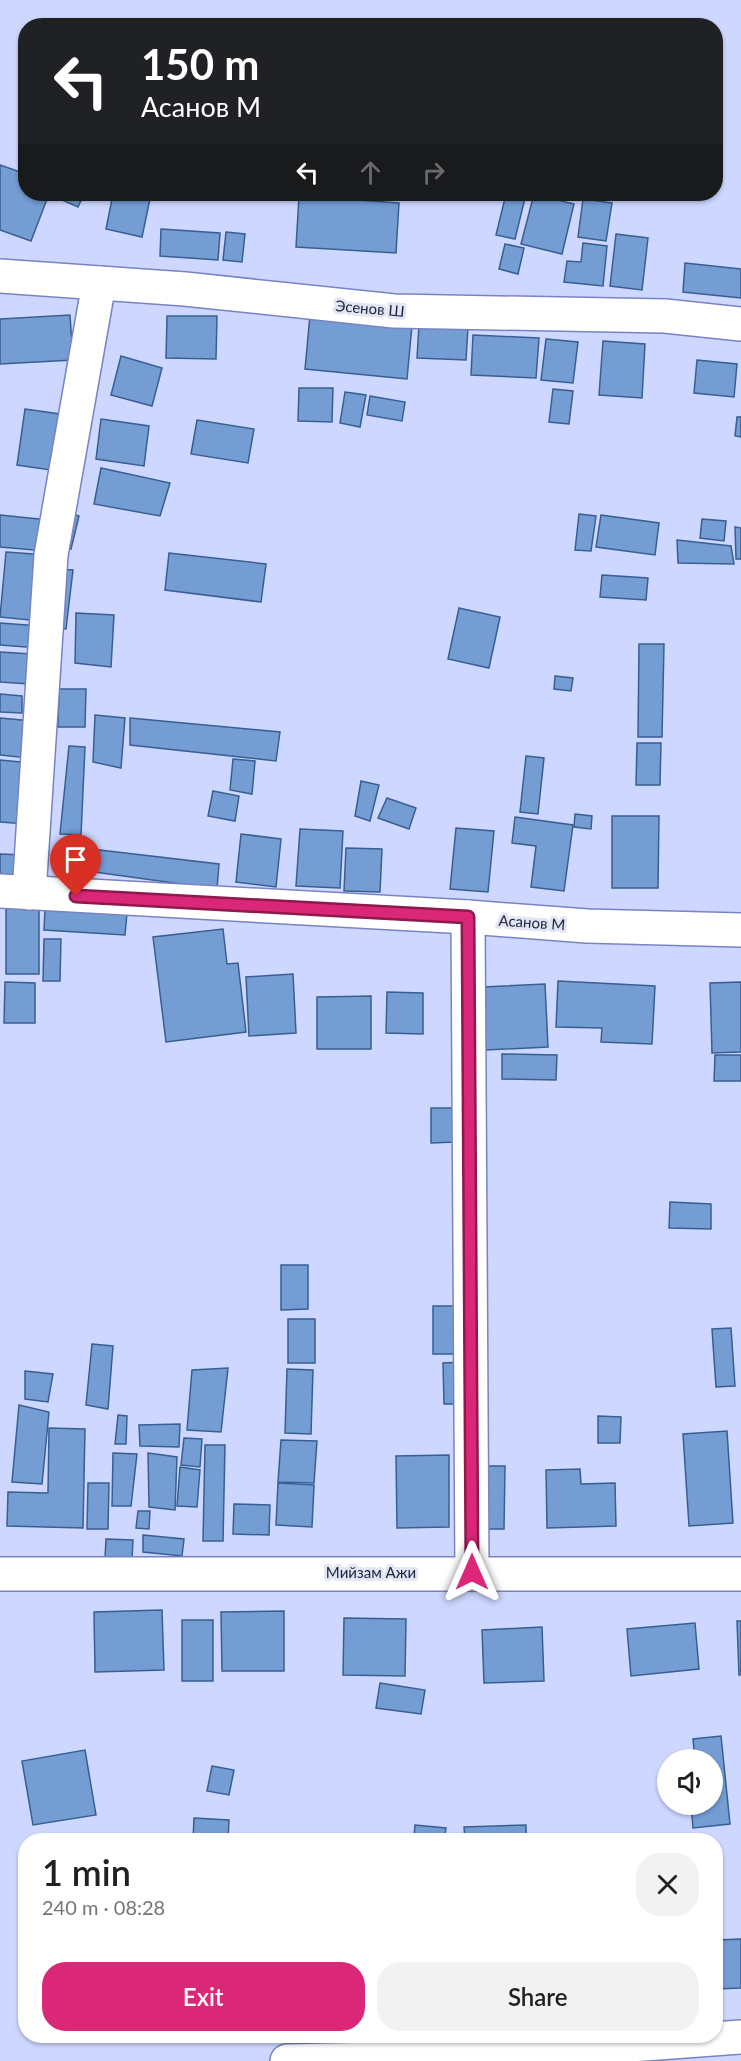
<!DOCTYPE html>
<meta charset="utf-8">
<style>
body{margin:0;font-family:Lato,sans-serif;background:#f2f2f2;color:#202124;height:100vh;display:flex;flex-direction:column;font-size:22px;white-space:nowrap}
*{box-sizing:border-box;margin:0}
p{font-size:20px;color:#757577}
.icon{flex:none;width:33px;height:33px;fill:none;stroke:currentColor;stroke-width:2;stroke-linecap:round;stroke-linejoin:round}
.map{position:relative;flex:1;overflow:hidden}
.sheet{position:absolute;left:18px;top:1833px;width:705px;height:210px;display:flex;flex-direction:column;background:#fff;border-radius:24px;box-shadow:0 2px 4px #0004}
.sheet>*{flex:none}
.banner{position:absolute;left:18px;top:18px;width:705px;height:183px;border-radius:24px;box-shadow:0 2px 4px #0004;background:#202124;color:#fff;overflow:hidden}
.buttons{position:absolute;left:657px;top:1749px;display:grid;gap:12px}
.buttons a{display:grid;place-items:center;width:66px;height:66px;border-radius:50%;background:#fff;box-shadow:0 2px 4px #0004;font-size:30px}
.pin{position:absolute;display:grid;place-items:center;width:51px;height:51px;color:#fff;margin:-62px -26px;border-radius:50% 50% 50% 0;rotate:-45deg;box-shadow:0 0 6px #0007}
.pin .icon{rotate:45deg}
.me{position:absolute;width:66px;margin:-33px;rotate:0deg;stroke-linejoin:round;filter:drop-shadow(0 0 4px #0008)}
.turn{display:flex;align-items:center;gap:21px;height:126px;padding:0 24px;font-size:27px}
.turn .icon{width:78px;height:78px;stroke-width:2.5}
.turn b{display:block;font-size:42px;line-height:51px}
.lanes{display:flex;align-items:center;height:57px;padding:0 24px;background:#0003;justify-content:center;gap:30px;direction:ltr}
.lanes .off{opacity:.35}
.round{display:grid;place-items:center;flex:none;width:63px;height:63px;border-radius:24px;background:#f2f2f2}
.overview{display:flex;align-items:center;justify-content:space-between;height:102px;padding:0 24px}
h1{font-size:36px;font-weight:600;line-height:45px}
.action{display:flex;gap:12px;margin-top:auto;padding:12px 24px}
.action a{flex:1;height:69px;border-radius:24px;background:#db2777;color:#fff;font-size:24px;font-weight:600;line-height:69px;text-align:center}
.action a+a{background:#f2f2f2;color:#202124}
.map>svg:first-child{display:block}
.building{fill:#749dd4;stroke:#385f92;stroke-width:1.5}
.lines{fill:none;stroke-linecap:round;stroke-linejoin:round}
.street-casing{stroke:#7983c1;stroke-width:36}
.street{stroke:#fff;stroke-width:33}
.route-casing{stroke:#8e194d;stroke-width:15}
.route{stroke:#db2777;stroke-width:10}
.labels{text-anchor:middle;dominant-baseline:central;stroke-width:6;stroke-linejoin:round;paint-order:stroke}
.street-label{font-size:15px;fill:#1d213a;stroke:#e2e5f3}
</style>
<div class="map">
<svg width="741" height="2061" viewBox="0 0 741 2061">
<rect width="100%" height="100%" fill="#ced7ff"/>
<g class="building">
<path d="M0 165 26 174V194H49L31 241 0 230Z"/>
<path d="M54 194H84L78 207 53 196Z"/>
<path d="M113 194H151L142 237 106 229Z"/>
<path d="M506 194H526L515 239 496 235Z"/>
<path d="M534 194 574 204 562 254 521 244Z"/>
<path d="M299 196 399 203 396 253 296 247Z"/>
<path d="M583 199 612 203 606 241 578 237Z"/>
<path d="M161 229 220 233 218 260 160 256Z"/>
<path d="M226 232 245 234 242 262 223 260Z"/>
<path d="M616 234 648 238 642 290 610 286Z"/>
<path d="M583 243 607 246 603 286 564 282 567 261 581 262Z"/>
<path d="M505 244 524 248 518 274 499 269Z"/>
<path d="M685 263 741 269V298L683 292Z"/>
<path d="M70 315 73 360 0 364V319Z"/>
<path d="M310 315 412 325 407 379 305 369Z"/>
<path d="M167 316H217L216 359 166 358Z"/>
<path d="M419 325 468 327 466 360 417 358Z"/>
<path d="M473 335 539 338 536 378 471 375Z"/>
<path d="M546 339 578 342 573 383 541 380Z"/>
<path d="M603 341 645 344 642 398 599 395Z"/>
<path d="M121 356 162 368 152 406 111 395Z"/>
<path d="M697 360 737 364 734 397 694 393Z"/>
<path d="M299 388H333L332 422 298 421Z"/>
<path d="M553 389 573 391 569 424 549 422Z"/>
<path d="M345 392 366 395 360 427 340 423Z"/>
<path d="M370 396 405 402 402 421 367 415Z"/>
<path d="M25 409 67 415 58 471 17 465Z"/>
<path d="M737 417H741V437L735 436Z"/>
<path d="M101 419 149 426 144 466 96 459Z"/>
<path d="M197 420 254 429 248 463 191 454Z"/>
<path d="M101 468 170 483 160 516 94 504Z"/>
<path d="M62 511 79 516 71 549 56 545Z"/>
<path d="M579 514 596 516 591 551 575 550Z"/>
<path d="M0 515 48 520 45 551 0 547Z"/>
<path d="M601 515 659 523 655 555 596 547Z"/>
<path d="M702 519 726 521 724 541 700 538Z"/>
<path d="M735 527 741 528V559H736Z"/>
<path d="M677 540 731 546 734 564 678 563Z"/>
<path d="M6 552 47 555 40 621 0 617Z"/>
<path d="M169 553 266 564 261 602 165 590Z"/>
<path d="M55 569 73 570 66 629 51 627Z"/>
<path d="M602 575 648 578 646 600 600 597Z"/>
<path d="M459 608 500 617 489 668 448 659Z"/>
<path d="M76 613 114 615 111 667 75 663Z"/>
<path d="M0 623 40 626 39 648 0 645Z"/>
<path d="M639 644H664L662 737H638Z"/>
<path d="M0 652 31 654 29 684 0 682Z"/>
<path d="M555 676 573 678 571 691 554 689Z"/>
<path d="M59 689H86L85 727H58Z"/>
<path d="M0 694 22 696V713L0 712Z"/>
<path d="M95 715 125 718 121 768 93 762Z"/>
<path d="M0 718 32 721 29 758 0 755Z"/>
<path d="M130 718 280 732 276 761 130 745Z"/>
<path d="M637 743H661L660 785H636Z"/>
<path d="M69 746 85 747 81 835 60 834Z"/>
<path d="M526 756 544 758 538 814 520 812Z"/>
<path d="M233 759 255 761 252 794 230 790Z"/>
<path d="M0 760 31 763 26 824 0 822Z"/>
<path d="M361 781 379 785 370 821 355 816Z"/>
<path d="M213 791 239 796 235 821 208 816Z"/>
<path d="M387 798 416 808 409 829 378 818Z"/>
<path d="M575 814 592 816 591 829 574 827Z"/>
<path d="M612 816H659L658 888H612Z"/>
<path d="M515 817 573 825 564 891 531 887 536 846 512 843Z"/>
<path d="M456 828 494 831 488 892 450 889Z"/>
<path d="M300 829 343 831 340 888 296 886Z"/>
<path d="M241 834 281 839 276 887 236 882Z"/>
<path d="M74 847 219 864 217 889 73 869Z"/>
<path d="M346 848 382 849 380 892 344 891Z"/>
<path d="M0 854 25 855 23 880 0 879Z"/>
<rect x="6" y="907" width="33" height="67"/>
<path d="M45 908 127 913 125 935 44 930Z"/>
<path d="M223 929 227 964 238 963 246 1032 166 1042 153 937Z"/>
<path d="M44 939H61L60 981H43Z"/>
<path d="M293 974 296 1033 249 1036 246 977Z"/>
<path d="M558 981 655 986 652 1044 601 1042 602 1028 556 1027Z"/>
<path d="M5 982 35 983V1023H4Z"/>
<path d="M741 982V1052L712 1053 710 983Z"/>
<path d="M545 984 548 1047 486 1050 482 987Z"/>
<path d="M387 992 423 993V1034L386 1033Z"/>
<path d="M371 996V1049H317V997Z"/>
<path d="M502 1054 557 1055 556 1080 502 1079Z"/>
<path d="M715 1055H741V1081H714Z"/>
<path d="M431 1108H454L455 1142 431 1143Z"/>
<path d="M670 1202 711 1204V1229L669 1228Z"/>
<path d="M281 1265H308V1309L281 1310Z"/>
<rect x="433" y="1306" width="30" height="48"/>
<rect x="288" y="1319" width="27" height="44"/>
<path d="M731 1328 735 1386 716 1387 712 1329Z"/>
<path d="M92 1344 113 1346 108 1409 86 1405Z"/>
<path d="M464 1362 465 1404H444L443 1363Z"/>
<path d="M228 1368 221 1432 187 1430 192 1370Z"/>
<path d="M287 1369 313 1370 311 1434 285 1433Z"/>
<path d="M25 1371 53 1374 48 1402 25 1399Z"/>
<path d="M19 1405 49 1412 42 1484 12 1482Z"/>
<path d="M118 1415 127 1416 126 1444H115Z"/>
<path d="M598 1416 621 1417 620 1443H598Z"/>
<path d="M180 1424 179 1447 140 1446 139 1425Z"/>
<path d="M49 1428 85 1429 83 1528 7 1526 8 1492 48 1493Z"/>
<path d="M727 1431 733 1523 689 1526 683 1434Z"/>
<path d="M184 1438 202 1439 200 1467 181 1465Z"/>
<path d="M281 1440 317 1441 314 1483 278 1482Z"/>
<path d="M205 1445H225L223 1541H203Z"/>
<path d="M113 1453 137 1454 131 1506H112Z"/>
<path d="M148 1453 177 1457 175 1510 149 1507Z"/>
<path d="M449 1455V1527L397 1528 396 1456Z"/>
<path d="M483 1466H505L504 1529H482Z"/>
<path d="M180 1467 200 1470 197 1507 177 1506Z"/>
<path d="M580 1469 581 1484 615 1483 616 1526 547 1528 546 1470Z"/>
<path d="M88 1483H109L108 1529H87Z"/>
<path d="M278 1483 314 1485 312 1527 276 1525Z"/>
<path d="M234 1504 270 1505 269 1535 233 1534Z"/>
<path d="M138 1511H150L149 1529 136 1528Z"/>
<path d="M143 1535 184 1539 182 1556 143 1552Z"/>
<path d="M106 1539 133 1540 132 1559 105 1558Z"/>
<path d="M162 1610 164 1670 95 1672 94 1612Z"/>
<path d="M284 1611V1671H222L221 1612Z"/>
<path d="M344 1618 406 1619 405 1676 343 1675Z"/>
<rect x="182" y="1620" width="31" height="61"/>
<path d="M737 1621H741V1675H739Z"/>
<path d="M695 1623 699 1669 631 1676 627 1629Z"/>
<path d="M542 1627 544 1681 484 1683 482 1630Z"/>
<path d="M380 1683 425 1690 421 1714 376 1708Z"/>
<path d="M721 1736 730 1824 693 1828 691 1804H712V1760H695L693 1739Z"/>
<path d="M85 1750 96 1815 33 1825 22 1761Z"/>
<path d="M212 1766 234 1770 229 1795 207 1791Z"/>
<path d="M194 1818 229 1820 228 1840H193Z"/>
<path d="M415 1825 446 1828 444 1840H387V1835L414 1837Z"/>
<path d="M526 1825V1840H465L464 1827Z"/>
<path d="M741 1939V1988L716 1989V1940Z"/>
</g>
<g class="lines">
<g class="street-casing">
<g id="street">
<path d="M0 276 185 289 394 311 665 316 741 324"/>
<path d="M0 891 468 917 587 926 741 930"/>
<path d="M29 893 51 555 99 283"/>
<path d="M468 917 472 1572"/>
<path d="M0 1574H741"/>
<path d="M287 2061 466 2057 741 2037"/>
</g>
</g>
<use href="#street" class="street"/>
</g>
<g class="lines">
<g class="route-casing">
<path id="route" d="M76 896 468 917 472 1572"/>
</g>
<use href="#route" class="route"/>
</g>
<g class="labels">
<g class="street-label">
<text transform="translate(370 308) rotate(5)">Эсенов Ш</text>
<text transform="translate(532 922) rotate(4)">Асанов М</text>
<text x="371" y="1572">Мийзам Ажи</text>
</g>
</g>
</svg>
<div class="buttons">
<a><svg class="icon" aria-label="sound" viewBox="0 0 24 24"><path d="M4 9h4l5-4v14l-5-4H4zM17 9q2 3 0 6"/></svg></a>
</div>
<div class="pin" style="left:76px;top:896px;background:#d93025"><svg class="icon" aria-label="arrive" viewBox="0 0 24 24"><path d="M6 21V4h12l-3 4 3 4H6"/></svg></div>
<svg class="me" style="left:472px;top:1572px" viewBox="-20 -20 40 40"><path d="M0-17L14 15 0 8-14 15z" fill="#db2777" stroke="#fff" stroke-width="4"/></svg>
<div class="banner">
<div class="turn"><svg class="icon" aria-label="left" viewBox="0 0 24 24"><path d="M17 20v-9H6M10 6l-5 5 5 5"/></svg><div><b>150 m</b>Асанов М</div></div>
<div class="lanes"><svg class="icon" aria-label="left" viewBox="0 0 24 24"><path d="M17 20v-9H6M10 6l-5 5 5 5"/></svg><svg class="icon off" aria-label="ahead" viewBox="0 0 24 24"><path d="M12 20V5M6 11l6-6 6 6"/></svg><svg class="icon off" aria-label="right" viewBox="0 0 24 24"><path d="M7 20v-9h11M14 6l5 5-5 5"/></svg></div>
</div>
<section class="sheet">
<div class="overview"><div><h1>1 min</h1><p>240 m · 08:28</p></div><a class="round"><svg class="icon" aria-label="close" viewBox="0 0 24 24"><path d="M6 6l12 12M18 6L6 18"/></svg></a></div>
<div class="action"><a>Exit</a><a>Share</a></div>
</section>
</div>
